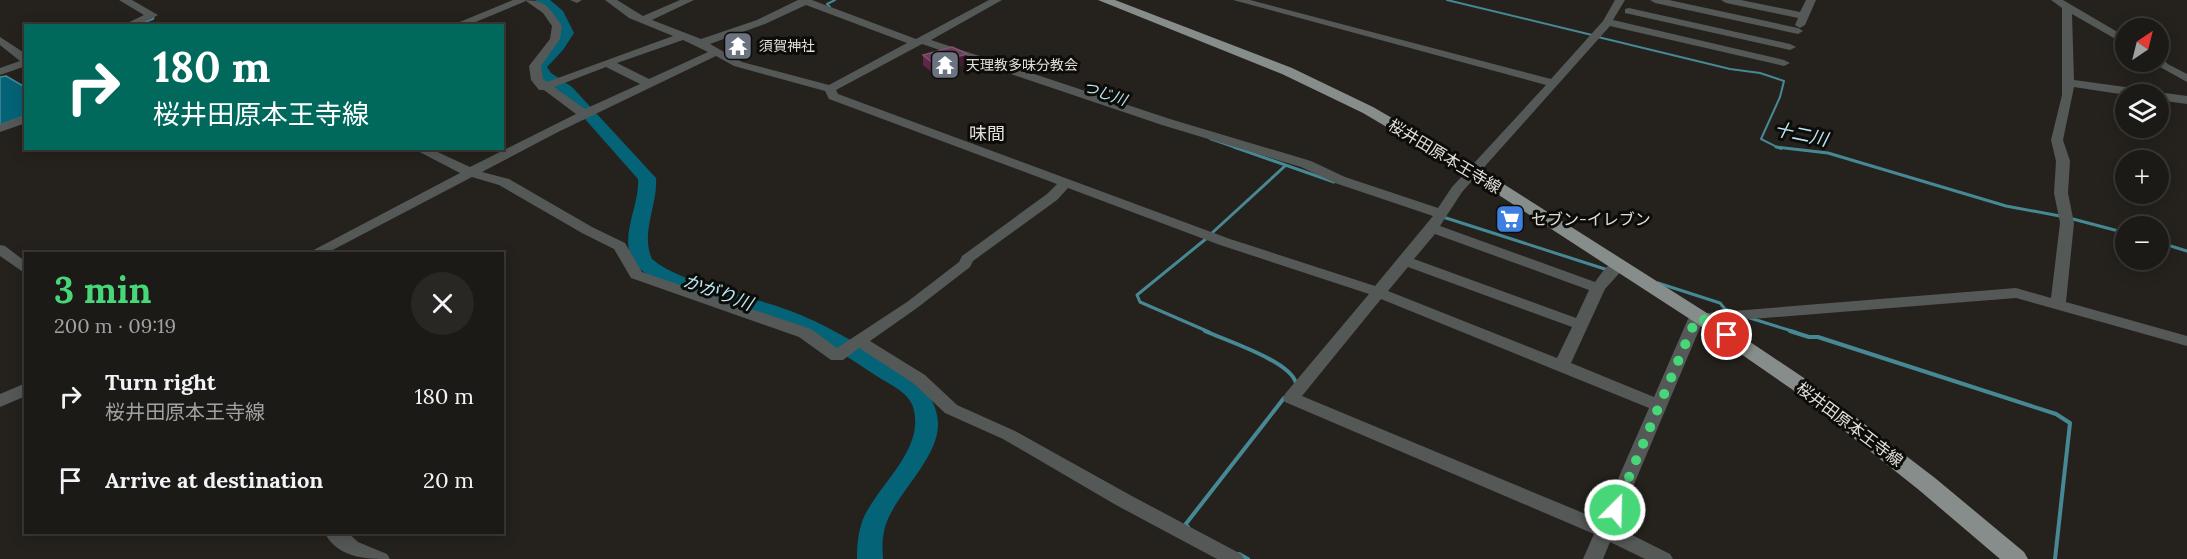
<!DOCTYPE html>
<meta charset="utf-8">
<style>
body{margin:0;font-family:Lora,"Noto Sans JP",serif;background:#292723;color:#f1f3f6;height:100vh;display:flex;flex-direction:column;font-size:22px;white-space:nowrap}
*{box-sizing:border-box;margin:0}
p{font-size:20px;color:#a0a1a1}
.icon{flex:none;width:33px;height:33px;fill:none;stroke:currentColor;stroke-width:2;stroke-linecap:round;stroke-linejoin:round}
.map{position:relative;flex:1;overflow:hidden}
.side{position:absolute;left:24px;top:252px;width:480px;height:282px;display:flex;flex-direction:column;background:#1c1a16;border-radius:0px;box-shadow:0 3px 15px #0003,0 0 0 2px #3a3835}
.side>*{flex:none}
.hud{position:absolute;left:24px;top:24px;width:480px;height:126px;border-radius:0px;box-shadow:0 3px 15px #0003,0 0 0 2px #3a3835;background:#00695c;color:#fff;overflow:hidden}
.needle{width:39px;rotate:35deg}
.buttons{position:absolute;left:2115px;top:18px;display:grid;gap:12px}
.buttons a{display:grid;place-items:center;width:54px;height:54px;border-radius:50%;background:#1c1a16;box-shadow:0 3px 15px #0003,0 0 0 2px #3a3835;font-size:30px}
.pin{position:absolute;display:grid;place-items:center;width:51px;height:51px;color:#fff;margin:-26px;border:3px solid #fff;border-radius:50%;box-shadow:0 2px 6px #0007}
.me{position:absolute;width:66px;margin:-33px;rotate:23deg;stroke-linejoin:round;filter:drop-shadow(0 0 4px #0008)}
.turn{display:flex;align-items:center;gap:21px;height:126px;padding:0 30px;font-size:27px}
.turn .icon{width:78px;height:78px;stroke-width:2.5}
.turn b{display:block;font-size:42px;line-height:51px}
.round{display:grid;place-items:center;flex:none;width:63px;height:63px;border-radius:32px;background:#292723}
.head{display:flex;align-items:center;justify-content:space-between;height:102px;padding:0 30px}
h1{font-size:36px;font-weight:700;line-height:45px;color:#47d779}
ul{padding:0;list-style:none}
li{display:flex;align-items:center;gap:18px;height:84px;padding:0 30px}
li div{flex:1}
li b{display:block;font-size:22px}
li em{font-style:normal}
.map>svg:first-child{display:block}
.water{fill:#056377;stroke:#478895;stroke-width:1.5}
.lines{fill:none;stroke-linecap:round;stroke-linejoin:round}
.stream-far2{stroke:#478895;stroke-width:2}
.stream-far1{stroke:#478895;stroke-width:3}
.stream{stroke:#478895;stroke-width:4}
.river{fill:#056377;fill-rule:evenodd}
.minor{fill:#545856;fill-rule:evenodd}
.major{fill:#868d8a;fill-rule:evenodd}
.wall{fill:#5e264b}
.shaded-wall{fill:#411c32}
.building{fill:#6c3a5a;stroke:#7e546e;stroke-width:1.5}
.route{stroke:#47d779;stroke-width:10;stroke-dasharray:0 18}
.labels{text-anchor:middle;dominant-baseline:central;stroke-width:6;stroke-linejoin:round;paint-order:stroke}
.far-poi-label{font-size:14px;fill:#e1dfdb;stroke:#0d0c09;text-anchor:start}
.far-water-label{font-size:15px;font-style:italic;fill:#baeaf8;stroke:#0d0c09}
.street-label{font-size:16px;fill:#e1dfdb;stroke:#0d0c09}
.poi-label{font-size:16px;fill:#e1dfdb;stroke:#0d0c09;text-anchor:start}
.neighbourhood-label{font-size:18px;fill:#e1dfdb;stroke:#0d0c09}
.water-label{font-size:18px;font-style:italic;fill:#baeaf8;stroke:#0d0c09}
</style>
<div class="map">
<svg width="2187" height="559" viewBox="0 0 2187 559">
<rect width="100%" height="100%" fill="#25221d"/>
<path class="water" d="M6 76 25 87V116L0 125V77Z"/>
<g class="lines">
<g class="stream-far2">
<path d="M1447 0 1592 35"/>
<path d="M830 7 827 4 835 0"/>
<path d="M144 22 153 19 154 15"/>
<path d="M1598 37 1730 69 1760 73 1784 81 1780 97 1761 139 1781 149"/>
<path d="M2158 56 2167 65"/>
<path d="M1210 139 1239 149"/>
</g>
<g class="stream-far1">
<path d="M1234 147 1334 182"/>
<path d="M1776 147 1828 153 2006 206 2060 216"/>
<path d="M1443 217 1608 270"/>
<path d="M2069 218 2126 233"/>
<path d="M1212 233 1285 166"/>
<path d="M1207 238 1137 295 1140 302 1209 332"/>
<path d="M2158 242 2187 251"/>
<path d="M1658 283 1720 303 1725 309 1732 312"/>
<path d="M1750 318 1795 332"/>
</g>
<g class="stream">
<path d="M1205 331C1227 341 1290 361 1296 383"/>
<path d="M1790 331 1809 337H1818L2056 414 2070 423 2055 559"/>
<path d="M1188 527 1185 525 1284 398"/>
<path d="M1239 554 1248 559"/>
</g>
<path class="river" d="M535 0H550L563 11 574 33 563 50 547 67 551 73 572 87 656 178C658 205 640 233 652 259 679 283 752 296 788 310 824 323 856 343 888 363 911 378 937 392 938 423 939 456 901 489 888 519 882 532 882 545 883 559H857C857 545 858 533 863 519 879 483 926 449 913 407 909 392 887 383 875 375 848 357 820 338 789 325 753 309 714 301 677 287 661 280 641 276 632 259 620 235 640 204 638 179L562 93 541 79 533 67 560 33 552 16Z"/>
<g class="minor">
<path d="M119 0H132L158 15 137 26H121L144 15Z"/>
<path d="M513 0C543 0 545 0 562 26L560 39 541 66 543 79 547 82 673 36 629 18 605 0H617L643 16 680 0H694L652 20 701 39 757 20 798 0H812L916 39 989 0H1002L931 40 1170 119 1311 161 1345 177 1438 208 1452 187 1546 85 1233 0H1250L1551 79 1603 21 1615 0H1625L1613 20 1784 60 1790 63 1784 66 1610 26 1462 192 1440 226 1595 282C1603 272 1610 258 1624 262L1626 265 1624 268 1605 289 1571 363 1654 397 1688 319 1696 314 2016 288 2051 298 2060 223 2054 193 2056 161 2051 140 2062 95V8L2051 0H2063L2126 37V45L2072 14 2074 80 2147 90 2153 94 2126 95 2074 87 2063 140 2070 161 2068 193 2074 223 2066 302 2187 336V346L2016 298 1702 323 1616 527 1670 554 1673 559H1645L1610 542 1603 559H1583L1594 534 1285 402 1283 398 1285 394 1369 294 1220 245 1068 188 1057 200 973 261 970 267 917 308 870 341 925 375 957 405 1015 431 1130 495 1241 554 1244 559H1217L1116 505 1003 439 945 413 913 383 859 348 843 360H831L799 337 631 278 614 249 582 233 499 185 472 177 325 254H306L460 173 412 148H429L470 167 576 114 544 90H539L531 80 529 66 550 39 552 26 543 13 526 1 466 26H450ZM806 5 907 43 829 85 742 62 710 44 765 24ZM683 40 708 52 649 79 617 63ZM922 44 1162 125 1301 167 1335 183 1433 216 1375 286 1230 239 838 94 836 90ZM716 56 734 66 825 91 829 99 1057 184 1047 194 962 256 959 262 907 302 837 348 811 329 642 272 625 243 592 227 509 179 482 172 558 132ZM606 67 640 84 585 109 554 87ZM1435 234 1589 290 1576 318 1414 259ZM1408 267 1572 327 1557 358 1388 291ZM1381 299 1649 408 1600 520 1302 396Z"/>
<path d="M570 0H582L577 3Z"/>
<path d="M1650 0H1669L1798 28 1803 31 1798 34 1655 3Z"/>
<path d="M1721 0H1741L1800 12 1806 0H1816L1805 25 1800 28 1795 25 1798 18 1726 3Z"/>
<path d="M1629 8 1790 44 1796 47 1790 50 1625 13V9Z"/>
<path d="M0 37 26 54V66L0 75V68L20 61 0 45Z"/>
<path d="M2158 59 2187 74V82L2151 62H2158Z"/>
<path d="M2158 92 2187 96V104L2158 100V94H2153Z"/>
<path d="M26 115V123L0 132V124Z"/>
<path d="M0 245 5 246 26 262V274L0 256Z"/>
<path d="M26 383V396L0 407V394Z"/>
<path d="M324 532H347L358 542 387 554 390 559C364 559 338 558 324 532Z"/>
</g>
<path class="major" d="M1098 0H1115L1292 68 1373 107 1480 169 1710 315 1807 380 1935 478 2024 552 2028 559H2000L1919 490 1793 390 1696 323 1468 175 1363 113 1282 74Z"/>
</g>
<path class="wall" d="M923 55 967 64 934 74 923 65Z"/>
<path class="shaded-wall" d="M967 54V64L934 74 933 63Z"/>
<path class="building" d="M952 47 967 54 933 63 923 55Z"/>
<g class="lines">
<path class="route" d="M1615 510 1696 319H1703L1727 335"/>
</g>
<defs>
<g id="temple-square" transform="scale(1.5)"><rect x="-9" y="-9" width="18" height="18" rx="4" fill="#6b7280" stroke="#0d0c09"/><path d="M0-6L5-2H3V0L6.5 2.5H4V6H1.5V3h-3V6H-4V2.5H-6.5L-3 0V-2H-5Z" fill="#fff"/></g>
<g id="supermarket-square" transform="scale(1.5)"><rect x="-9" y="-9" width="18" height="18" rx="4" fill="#3f7fe0" stroke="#0d0c09"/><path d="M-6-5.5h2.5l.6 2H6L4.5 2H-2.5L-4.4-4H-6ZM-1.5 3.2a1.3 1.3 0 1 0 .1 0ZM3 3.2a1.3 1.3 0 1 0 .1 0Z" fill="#fff"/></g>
</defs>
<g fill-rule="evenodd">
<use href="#temple-square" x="738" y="46"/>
<use href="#temple-square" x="945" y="65"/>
<use href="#supermarket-square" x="1510" y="219"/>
</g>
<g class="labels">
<g class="far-poi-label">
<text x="759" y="46">須賀神社</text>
<text x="966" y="65">天理教多味分教会</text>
</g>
<g class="far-water-label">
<text transform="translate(1105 93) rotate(19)">つじ川</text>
</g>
<g class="street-label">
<text transform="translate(1445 156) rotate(31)">桜井田原本王寺線</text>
<text transform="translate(1850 424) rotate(37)">桜井田原本王寺線</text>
</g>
<g class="poi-label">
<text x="1531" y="219">セブン-イレブン</text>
</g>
<g class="neighbourhood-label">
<text x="987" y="133">味間</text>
</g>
<g class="water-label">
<text transform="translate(1801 134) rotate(12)">十二川</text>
<text transform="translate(718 292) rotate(20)">かがり川</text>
</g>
</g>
</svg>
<div class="buttons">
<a><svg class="needle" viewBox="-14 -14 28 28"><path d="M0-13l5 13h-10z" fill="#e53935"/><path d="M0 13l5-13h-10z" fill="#a0a1a1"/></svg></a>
<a><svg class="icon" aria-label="layers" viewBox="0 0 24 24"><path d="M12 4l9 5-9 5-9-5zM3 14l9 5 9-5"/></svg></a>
<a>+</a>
<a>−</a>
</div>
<div class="pin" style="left:1727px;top:335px;background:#d93025"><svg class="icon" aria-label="arrive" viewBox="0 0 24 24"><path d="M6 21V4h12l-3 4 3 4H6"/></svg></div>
<svg class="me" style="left:1615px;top:510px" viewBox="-20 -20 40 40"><circle r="17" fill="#47d779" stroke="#fff" stroke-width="3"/><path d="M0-11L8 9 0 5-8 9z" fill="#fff"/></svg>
<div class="hud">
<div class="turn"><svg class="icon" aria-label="right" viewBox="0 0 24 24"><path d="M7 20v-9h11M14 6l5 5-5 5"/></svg><div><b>180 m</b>桜井田原本王寺線</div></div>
</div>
<section class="side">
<div class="head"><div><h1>3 min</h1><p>200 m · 09:19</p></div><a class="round"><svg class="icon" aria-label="close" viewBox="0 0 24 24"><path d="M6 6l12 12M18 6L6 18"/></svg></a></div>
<ul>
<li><svg class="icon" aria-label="right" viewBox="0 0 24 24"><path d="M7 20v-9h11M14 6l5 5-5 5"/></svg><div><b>Turn right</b><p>桜井田原本王寺線</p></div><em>180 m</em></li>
<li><svg class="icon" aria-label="arrive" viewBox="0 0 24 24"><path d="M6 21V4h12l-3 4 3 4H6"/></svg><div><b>Arrive at destination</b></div><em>20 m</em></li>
</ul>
</section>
</div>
